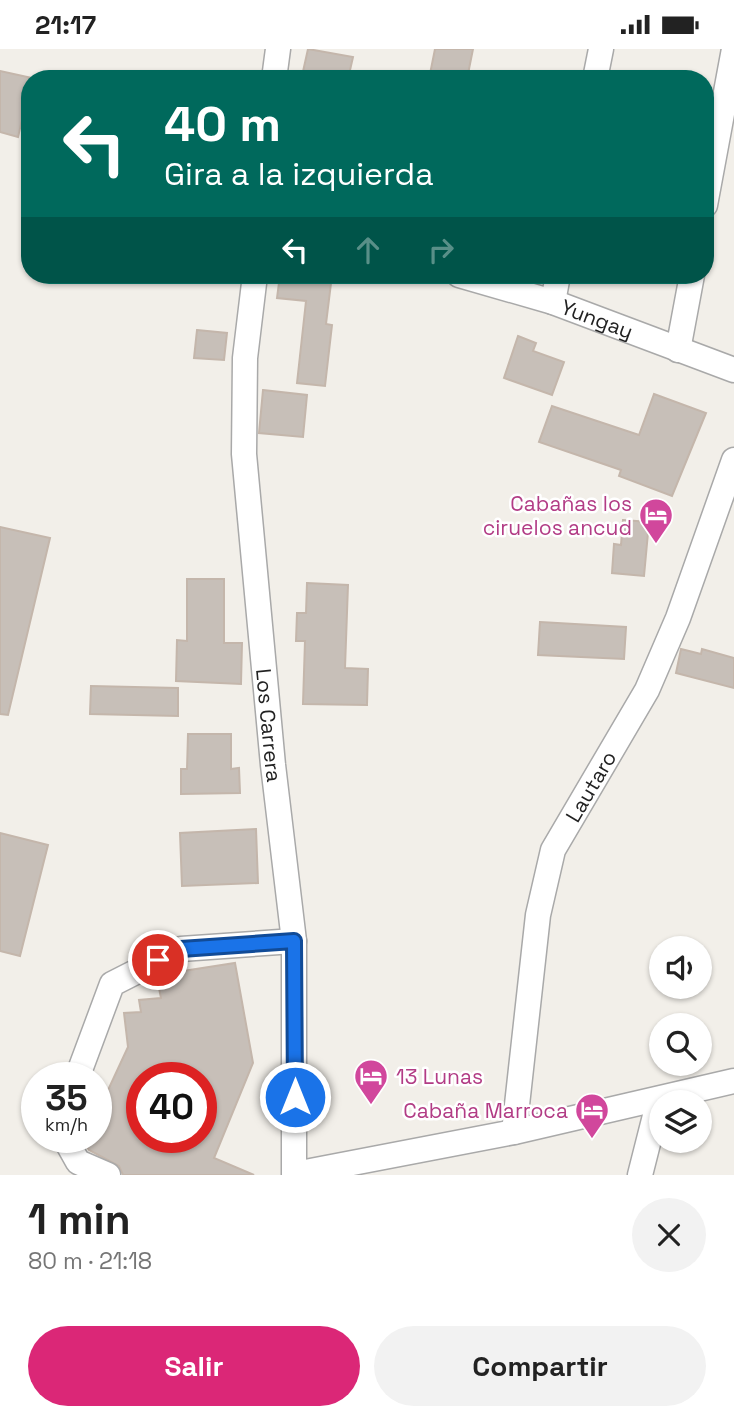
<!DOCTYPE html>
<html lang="es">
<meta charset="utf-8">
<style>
body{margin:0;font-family:"Space Grotesk",sans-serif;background:#f2f2f2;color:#222;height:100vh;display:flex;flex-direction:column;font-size:26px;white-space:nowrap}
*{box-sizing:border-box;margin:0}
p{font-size:23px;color:#767676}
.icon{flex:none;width:38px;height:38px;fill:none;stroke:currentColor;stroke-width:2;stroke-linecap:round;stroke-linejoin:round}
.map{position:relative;height:1126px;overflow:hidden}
.sheet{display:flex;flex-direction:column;background:#fff;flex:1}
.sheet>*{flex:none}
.banner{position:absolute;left:21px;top:21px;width:693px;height:214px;border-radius:28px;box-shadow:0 2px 5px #0004;background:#00695c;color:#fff;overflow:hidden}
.controls{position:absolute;left:649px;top:887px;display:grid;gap:14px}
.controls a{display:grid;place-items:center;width:63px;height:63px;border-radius:50%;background:#fff;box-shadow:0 2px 5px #0004;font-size:35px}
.speed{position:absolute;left:21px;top:1013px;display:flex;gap:14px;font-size:35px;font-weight:700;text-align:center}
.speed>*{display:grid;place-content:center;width:91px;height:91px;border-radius:50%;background:#fff;box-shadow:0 2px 5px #0004;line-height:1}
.speed small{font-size:18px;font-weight:400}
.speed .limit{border:10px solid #d22;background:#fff;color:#111}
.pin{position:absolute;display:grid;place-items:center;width:60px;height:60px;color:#fff;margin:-30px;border:4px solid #fff;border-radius:50%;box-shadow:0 2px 7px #0007}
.me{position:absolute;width:77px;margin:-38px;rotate:0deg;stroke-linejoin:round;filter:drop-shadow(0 0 5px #0008)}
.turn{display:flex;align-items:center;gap:24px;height:147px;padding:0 28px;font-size:32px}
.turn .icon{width:91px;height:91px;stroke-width:2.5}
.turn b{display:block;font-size:49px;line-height:60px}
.lanes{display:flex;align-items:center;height:66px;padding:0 28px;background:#0003;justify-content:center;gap:35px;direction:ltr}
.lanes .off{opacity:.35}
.round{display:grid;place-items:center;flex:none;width:74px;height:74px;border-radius:37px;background:#f2f2f2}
.head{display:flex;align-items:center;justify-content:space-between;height:119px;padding:0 28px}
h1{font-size:42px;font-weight:800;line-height:52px}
.button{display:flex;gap:14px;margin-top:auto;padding:14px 28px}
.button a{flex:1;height:80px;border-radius:42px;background:#db2777;color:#fff;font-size:28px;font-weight:800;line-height:80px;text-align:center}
.button a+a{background:#f2f2f2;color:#222}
.status{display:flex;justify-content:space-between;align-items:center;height:49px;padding:0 35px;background:#fff;direction:ltr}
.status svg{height:19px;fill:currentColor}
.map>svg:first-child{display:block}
.building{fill:#c7bfb8;stroke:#c4b6ab;stroke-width:2;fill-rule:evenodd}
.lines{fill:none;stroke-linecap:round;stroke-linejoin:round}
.minor-casing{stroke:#a9a9a9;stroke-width:27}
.minor{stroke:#fff;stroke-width:24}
.route-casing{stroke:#114b97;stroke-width:18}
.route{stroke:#1a73e8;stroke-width:12}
.labels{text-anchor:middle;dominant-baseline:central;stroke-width:5;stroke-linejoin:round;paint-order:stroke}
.street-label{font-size:21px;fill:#222;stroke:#fff}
.hotel-label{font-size:21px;fill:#b23c85;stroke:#fff;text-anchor:end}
</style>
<div class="status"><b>21:17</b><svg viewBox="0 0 49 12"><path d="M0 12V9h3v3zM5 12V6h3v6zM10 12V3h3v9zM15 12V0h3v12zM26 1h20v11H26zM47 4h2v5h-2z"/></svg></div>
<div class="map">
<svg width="734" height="1126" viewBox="0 0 734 1126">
<rect width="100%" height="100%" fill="#f2efe9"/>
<g class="building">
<path d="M308 0 353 8 348 30 302 27Z"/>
<path d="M435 0H473L467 30H429Z"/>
<path d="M0 22 32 29 18 88 0 83Z"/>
<path d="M280 226H332L326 275 332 276 325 337 297 334 306 252 277 249Z"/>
<path d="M197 281 227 284 224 311 194 309Z"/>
<path d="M518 287 536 294 533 302 564 313 552 346 504 329Z"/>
<path d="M263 341 307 346 303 388 259 384Z"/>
<path d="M654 345 706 364 672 447 619 427 621 421 539 393 552 357 639 386Z"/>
<path d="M623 471 649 473 644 527 612 524 614 495 621 496Z"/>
<path d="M0 478 50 489 8 666 0 665Z"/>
<path d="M187 530H224V594H242L241 635 176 632 177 591 187 592Z"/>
<path d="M307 534 348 536 345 619 368 620 367 656 303 655 305 592H296L297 564H306Z"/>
<path d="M540 573 626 578 624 610 538 606Z"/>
<path d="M681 600 701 605 702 600 734 609V639L676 624Z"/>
<path d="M91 637 178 639V667L90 665Z"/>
<path d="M188 685H231V720L239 719 240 744 181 745V720H187Z"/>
<path d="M256 780 258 834 182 837 180 784Z"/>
<path d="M0 784 48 796 20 907 0 902Z"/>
<path d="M235 914 253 1014 214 1109 254 1126H123L119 1117 89 1101 84 1093 86 1088H96V1067L128 998 124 964 141 963 139 951 161 949 157 929 164 925ZM142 1029H201V1088H142Z"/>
</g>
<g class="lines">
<g class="minor-casing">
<g id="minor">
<path d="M274 30 278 0"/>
<path d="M595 30 601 0"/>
<path d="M705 156 734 0"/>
<path id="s1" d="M255 226 245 309 244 405 273 716 294 892V1126"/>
<path id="s2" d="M459 226 553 253 734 321"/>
<path d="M553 253 558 226"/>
<path d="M678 301 692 226"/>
<path d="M77 1029 112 935 181 900 294 892"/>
<path id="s3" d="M514 1083 538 866 553 801 647 641 678 569 734 411"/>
<path d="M64 1088 78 1113 108 1126"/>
<path d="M295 1125 514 1083 734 1032"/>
<path d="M640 1126 659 1051"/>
</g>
</g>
<use href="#minor" class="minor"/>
</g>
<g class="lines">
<g class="route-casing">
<path id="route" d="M158 911 181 900 294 892 295 1048"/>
</g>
<use href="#route" class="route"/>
</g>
<defs>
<g id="hotel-pin" transform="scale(1.75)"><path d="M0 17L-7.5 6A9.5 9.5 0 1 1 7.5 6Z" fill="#d1479c" stroke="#fff"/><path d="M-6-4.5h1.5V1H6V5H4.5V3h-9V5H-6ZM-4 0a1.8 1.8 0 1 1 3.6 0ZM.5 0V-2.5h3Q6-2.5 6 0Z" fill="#fff"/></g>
</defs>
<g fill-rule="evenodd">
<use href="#hotel-pin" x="656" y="466"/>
<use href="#hotel-pin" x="371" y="1027"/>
<use href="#hotel-pin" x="592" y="1061"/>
</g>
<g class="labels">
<g class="street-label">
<text stroke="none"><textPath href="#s2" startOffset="145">Yungay</textPath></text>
<text stroke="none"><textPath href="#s1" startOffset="452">Los Carrera</textPath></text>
<text stroke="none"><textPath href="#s3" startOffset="359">Lautaro</textPath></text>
</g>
<g class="hotel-label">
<text x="632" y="454">Cabañas los<tspan x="632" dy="24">ciruelos ancud</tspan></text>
<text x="396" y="1027" text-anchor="start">13 Lunas</text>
<text x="568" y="1061">Cabaña Marroca</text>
</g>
</g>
</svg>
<div class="controls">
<a><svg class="icon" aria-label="sound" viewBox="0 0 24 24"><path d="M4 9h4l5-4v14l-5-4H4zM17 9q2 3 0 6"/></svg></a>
<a><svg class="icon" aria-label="search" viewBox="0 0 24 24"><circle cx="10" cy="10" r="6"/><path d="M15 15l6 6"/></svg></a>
<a><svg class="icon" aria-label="layers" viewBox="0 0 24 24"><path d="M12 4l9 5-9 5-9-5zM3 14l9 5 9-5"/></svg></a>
</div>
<div class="speed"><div>35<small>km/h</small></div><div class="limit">40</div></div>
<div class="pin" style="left:158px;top:911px;background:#d93025"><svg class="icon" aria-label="arrive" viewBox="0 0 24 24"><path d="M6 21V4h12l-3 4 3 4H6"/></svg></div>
<svg class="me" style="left:295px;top:1048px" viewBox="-20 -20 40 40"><circle r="17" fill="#1a73e8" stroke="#fff" stroke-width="3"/><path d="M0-11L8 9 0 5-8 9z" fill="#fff"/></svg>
<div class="banner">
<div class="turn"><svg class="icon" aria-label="left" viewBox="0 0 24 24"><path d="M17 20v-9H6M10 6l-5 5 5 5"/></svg><div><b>40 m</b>Gira a la izquierda</div></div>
<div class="lanes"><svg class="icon" aria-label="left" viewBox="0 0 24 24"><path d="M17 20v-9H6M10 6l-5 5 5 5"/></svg><svg class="icon off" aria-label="ahead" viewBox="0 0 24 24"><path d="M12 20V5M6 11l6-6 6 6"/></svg><svg class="icon off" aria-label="right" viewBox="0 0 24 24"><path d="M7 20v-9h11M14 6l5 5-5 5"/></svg></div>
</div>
</div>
<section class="sheet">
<div class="head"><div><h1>1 min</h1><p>80 m · 21:18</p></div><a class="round"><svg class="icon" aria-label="close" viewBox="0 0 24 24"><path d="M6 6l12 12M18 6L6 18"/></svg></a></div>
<div class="button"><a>Salir</a><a>Compartir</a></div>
</section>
